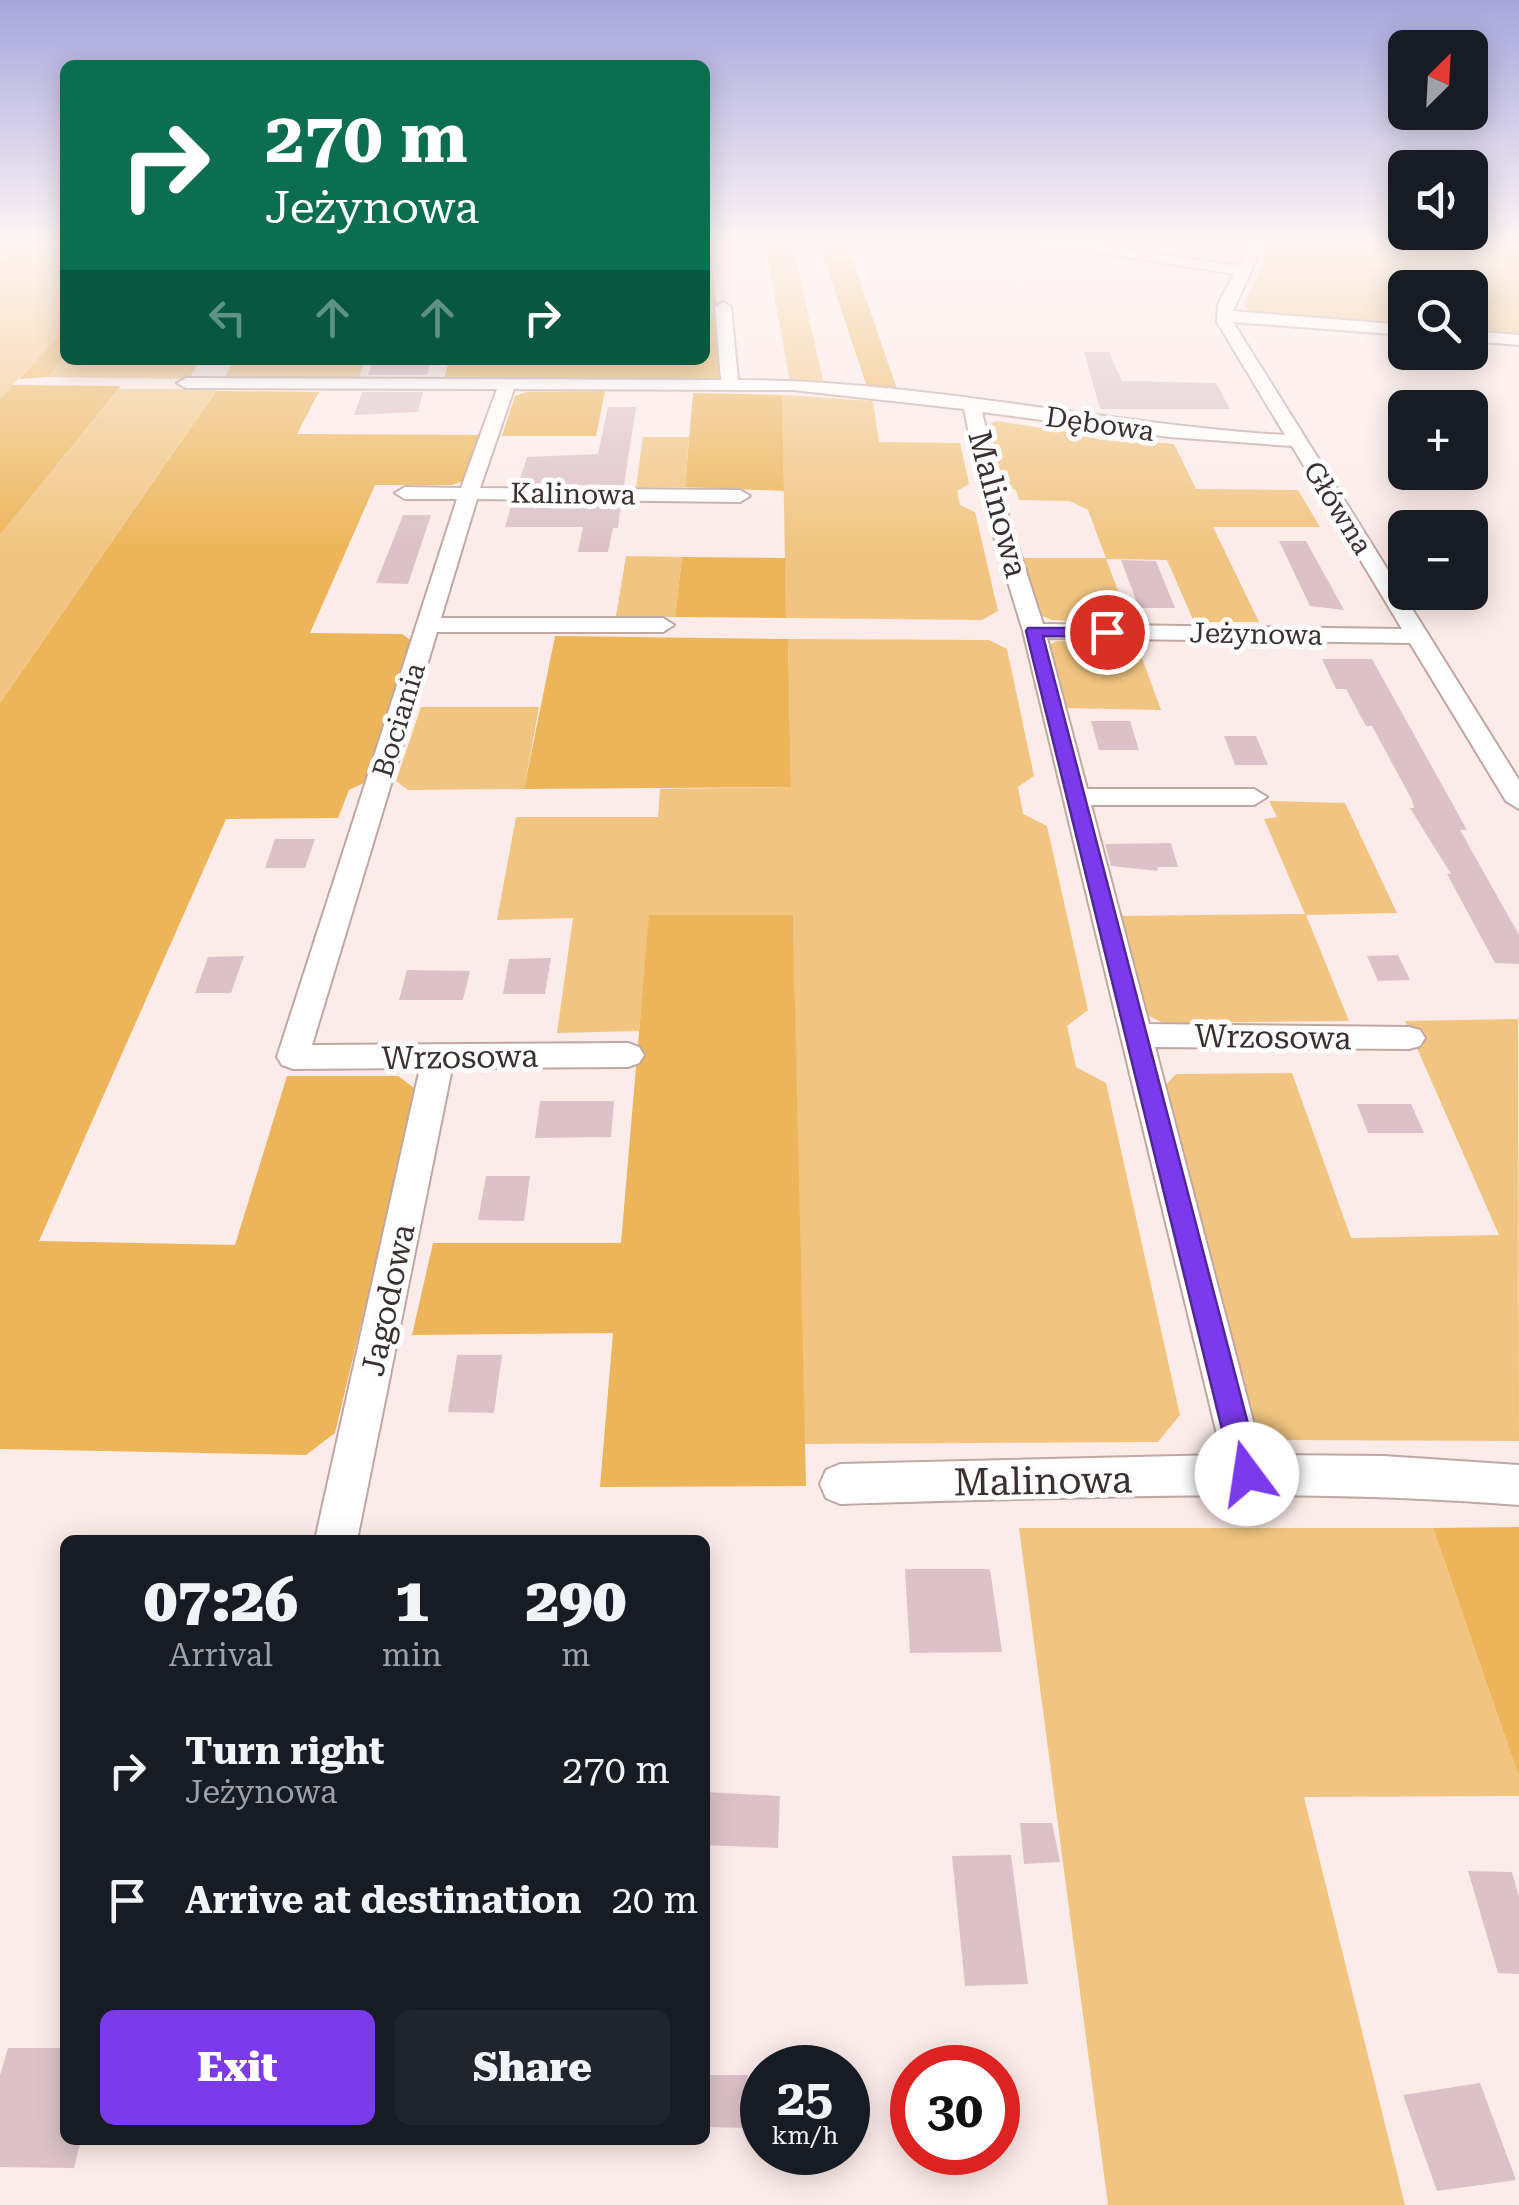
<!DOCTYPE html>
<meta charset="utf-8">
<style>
body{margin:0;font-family:"Roboto Serif",serif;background:#20242c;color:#f1f3f6;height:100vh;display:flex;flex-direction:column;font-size:38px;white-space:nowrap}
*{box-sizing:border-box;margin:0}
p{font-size:32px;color:#9ea1a6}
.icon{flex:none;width:55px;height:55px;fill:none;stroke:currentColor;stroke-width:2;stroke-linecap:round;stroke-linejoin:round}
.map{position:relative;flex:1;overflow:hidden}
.panel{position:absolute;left:60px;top:1535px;width:650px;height:610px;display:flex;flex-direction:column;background:#171b24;border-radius:15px;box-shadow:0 5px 25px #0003}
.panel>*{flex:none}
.top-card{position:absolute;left:60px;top:60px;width:650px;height:305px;border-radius:15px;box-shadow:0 5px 25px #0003;background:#0b6e4f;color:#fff;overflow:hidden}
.needle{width:65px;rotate:24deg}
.controls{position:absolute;left:1388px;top:30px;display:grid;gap:20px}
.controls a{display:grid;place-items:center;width:100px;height:100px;border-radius:15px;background:#171b24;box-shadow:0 5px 25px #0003;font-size:50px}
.speed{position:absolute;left:740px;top:2045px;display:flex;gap:20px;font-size:50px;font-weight:700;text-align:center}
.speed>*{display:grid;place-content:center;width:130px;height:130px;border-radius:50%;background:#171b24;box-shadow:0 5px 25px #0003;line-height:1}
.speed small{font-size:25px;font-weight:400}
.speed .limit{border:15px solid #d22;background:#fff;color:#111}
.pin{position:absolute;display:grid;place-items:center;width:85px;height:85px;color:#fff;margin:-42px;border:5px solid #fff;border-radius:50%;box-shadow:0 2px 10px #0007}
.me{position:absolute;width:110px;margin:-55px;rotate:346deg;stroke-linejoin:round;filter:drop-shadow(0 0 8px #0008)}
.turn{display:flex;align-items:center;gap:35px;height:210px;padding:0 40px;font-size:45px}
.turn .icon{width:130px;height:130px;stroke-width:2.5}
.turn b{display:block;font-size:70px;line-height:85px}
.lanes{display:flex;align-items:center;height:95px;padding:0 40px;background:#0003;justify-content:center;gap:50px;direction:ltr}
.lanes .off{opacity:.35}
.eta{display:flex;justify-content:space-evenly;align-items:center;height:170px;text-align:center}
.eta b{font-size:60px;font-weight:800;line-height:70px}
.action{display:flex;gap:20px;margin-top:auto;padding:20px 40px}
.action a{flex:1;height:115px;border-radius:15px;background:#7c3aed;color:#fff;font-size:40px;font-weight:800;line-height:115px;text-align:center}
.action a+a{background:#20242c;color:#f1f3f6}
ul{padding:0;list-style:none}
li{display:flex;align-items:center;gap:30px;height:130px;padding:0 40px}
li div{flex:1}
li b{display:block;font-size:38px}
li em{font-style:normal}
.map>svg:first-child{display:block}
.green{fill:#f1c581}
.forest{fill:#ecb559}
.building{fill:#dcc2c8}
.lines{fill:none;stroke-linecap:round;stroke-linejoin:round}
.minor-casing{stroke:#c0a7a3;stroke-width:4}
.minor{fill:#fff;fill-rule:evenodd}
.route{fill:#7c3aed;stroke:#51269a;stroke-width:2.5}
.labels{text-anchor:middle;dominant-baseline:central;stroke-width:10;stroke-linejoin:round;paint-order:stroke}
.far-street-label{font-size:28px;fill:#3a302f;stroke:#fdfdfd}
.street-label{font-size:32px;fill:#3a302f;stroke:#fdfdfd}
.near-street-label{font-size:38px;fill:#3a302f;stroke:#fdfdfd}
</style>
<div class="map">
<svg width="1519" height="2205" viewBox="0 0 1519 2205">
<rect width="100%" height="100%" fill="#fcece9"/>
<g class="green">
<path d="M764 240H791L824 384 790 382Z"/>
<path d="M1273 240H1519V339L1470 334V288H1405V329L1253 315 1244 305Z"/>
<path d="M65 254V328L0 399V266Z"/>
<path d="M65 357V360H200L189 379 47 377Z"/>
<path d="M234 360H365L358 380 224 379Z"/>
<path d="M119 389H217L0 703V535Z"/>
<path d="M782 395 873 401 879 442 960 443 969 484 957 491 960 505 975 512 998 611 982 620 786 618Z"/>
<path d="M996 421 1086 435C1099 444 1153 441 1174 444L1196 489 1298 490 1320 527H1213L1259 622H1194L1167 560 1106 559 1130 622 1052 620 1037 614 1023 558H1106L1088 510 1070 501 1019 500 1016 490 1004 486 988 425Z"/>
<path d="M643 437H689L685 487H636Z"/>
<path d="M626 556 682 557 675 617 616 616Z"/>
<path d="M788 639 989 640 1007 649 1034 776 1018 787 1023 814 1047 826 1088 1010 1067 1026 1076 1067 1106 1083 1180 1415 1158 1442 804 1444 793 915H650L639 1031 557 1033 573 918 497 920 516 817H658L660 789 791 787Z"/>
<path d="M1056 641 1136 642 1161 710 1062 708 1046 648Z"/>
<path d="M421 707H539L524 789 408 790 396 781Z"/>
<path d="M1269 801 1345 803 1397 913 1306 915 1349 1021 1163 1023 1141 1012 1118 916 1305 914 1264 819 1277 817Z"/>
<path d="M1518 1019 1519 1441 1281 1440 1247 1419 1161 1090 1176 1074 1292 1073 1351 1238 1499 1235 1405 1021Z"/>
<path d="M1019 1528H1433L1519 1777V1796L1304 1797 1405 2205H1108Z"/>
</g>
<g class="forest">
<path d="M0 240H65V254L0 266Z"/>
<path d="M705 240H709L726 379 444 381 449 360H705Z"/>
<path d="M818 240H846L898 392 867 387Z"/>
<path d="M65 328V357L47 377 19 379Z"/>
<path d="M13 385 121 386 0 535V399Z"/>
<path d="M216 391 319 392 297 434 481 435 467 480 452 485H375L310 633 402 634 413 642 368 781 349 790 338 818 226 819 39 1241 235 1245 287 1076H398L417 1090 335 1433 306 1455 0 1449V703Z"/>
<path d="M605 391 596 436H502L515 396 527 392Z"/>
<path d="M693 393 782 395 784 491 685 487Z"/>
<path d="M682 557 785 558 786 618 675 617Z"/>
<path d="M555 636 788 639 791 787 524 789Z"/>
<path d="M649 915H793L806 1486 600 1487 613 1333 412 1335 433 1243H621Z"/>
<path d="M1519 1527V1777L1433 1528Z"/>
</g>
<g class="building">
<path d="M1084 352H1109L1122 381 1216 383 1230 409H1100Z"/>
<path d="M373 360H431L427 375H368Z"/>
<path d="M362 392H423L418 412 354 415Z"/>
<path d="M608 407H636L624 485H518L527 457 598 454Z"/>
<path d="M512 503 621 504 618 528H613L608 552H578L583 527H505Z"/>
<path d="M403 515H431L408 584 376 583Z"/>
<path d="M1279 541H1306L1344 610 1310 606Z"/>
<path d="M1121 560 1156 561 1175 608H1139Z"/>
<path d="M1322 659H1372L1467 830H1460L1519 935V964L1495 963 1447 874H1451L1410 808H1414L1412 800 1372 726H1366L1346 689H1336Z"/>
<path d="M1091 721H1130L1139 750H1099Z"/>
<path d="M1224 736H1256L1268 765H1235Z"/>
<path d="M275 839H315L305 868H265Z"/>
<path d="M1171 843 1178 867H1157L1158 871 1111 866 1105 844Z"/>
<path d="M1398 955 1410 980 1378 981 1367 956Z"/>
<path d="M244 956 231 993H195L208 957Z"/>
<path d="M551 958 545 994H503L509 959Z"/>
<path d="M407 970 470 971 463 1000H399Z"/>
<path d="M540 1101H614L611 1137 535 1138Z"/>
<path d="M1357 1104H1411L1424 1133H1368Z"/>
<path d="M486 1176H530L524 1221 478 1220Z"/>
<path d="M457 1355H502L494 1413 448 1412Z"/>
<path d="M905 1569H990L1002 1652 910 1653Z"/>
<path d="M705 1792 780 1796 778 1848 705 1845Z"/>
<path d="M1020 1823H1052L1060 1862 1024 1864Z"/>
<path d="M1011 1855 1028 1984 965 1986 952 1856Z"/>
<path d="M1468 1871 1512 1872 1519 1897V1974L1498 1973Z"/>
<path d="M8 2048H65V2140H81L74 2168 0 2167V2075Z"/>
<path d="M705 2075H748L747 2128 705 2127Z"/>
<path d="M1480 2083 1516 2180 1437 2191 1403 2095Z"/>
</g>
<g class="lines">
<g class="minor-casing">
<g id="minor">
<path d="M1021 240H1060L1238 266 1251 240H1265L1233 311 1405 325V335L1233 322 1519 780V809L1506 801 1410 643 1047 638 1087 789H1254L1267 797 1254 805H1091L1149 1024 1409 1027 1420 1030 1425 1038 1420 1046 1409 1049 1155 1047 1262 1455 1384 1456 1519 1465V1505C1293 1487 1067 1498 840 1504L826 1498 820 1484 826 1470 840 1464 1222 1455 1023 631 982 497 964 409 793 390 514 389 480 488 740 490 750 496 740 502 477 499 441 618H663L674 625 663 632H437L312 1045 628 1043 639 1047 644 1055 639 1063 628 1067 452 1068 357 1540H315L420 1068 293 1069 282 1065 277 1057 457 499H405L395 493 405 487 461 488 497 389 186 388 177 383 186 378 721 380 715 307 723 302 731 307 738 380C921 380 1102 424 1285 435L1217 322 1218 304 1234 274ZM982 412 1170 437 1292 446 1402 629 1043 624 1002 497Z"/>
<path d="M1470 331 1519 335V345L1470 341Z"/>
</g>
</g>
<use href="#minor" class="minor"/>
</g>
<linearGradient id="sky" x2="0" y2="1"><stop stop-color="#a6a5dc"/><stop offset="0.44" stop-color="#fef6f5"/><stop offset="1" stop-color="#fef6f5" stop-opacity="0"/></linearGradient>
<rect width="1519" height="549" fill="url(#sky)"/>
<path class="route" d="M1028 628H1107L1115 632 1107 637 1043 636 1261 1474 1257 1484 1247 1488 1237 1484 1233 1474 1026 631Z"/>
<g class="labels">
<g class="far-street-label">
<text transform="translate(1100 424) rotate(8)">Dębowa</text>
<text transform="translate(573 494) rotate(1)">Kalinowa</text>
<text transform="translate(1338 508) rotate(58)">Główna</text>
<text transform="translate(1256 634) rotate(1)">Jeżynowa</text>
<text transform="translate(399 720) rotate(-73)">Bociania</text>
</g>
<g class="street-label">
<text transform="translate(998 504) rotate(75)">Malinowa</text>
<text transform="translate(1273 1037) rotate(1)">Wrzosowa</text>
<text transform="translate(460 1057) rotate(-1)">Wrzosowa</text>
<text transform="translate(388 1300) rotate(-78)">Jagodowa</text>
</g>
<g class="near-street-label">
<text transform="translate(1043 1481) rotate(-1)">Malinowa</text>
</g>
</g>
</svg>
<div class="controls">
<a><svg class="needle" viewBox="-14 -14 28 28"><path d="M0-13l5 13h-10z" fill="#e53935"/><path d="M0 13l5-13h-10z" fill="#9ea1a6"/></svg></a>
<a><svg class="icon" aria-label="sound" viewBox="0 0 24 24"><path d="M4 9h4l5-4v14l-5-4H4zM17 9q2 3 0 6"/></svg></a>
<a><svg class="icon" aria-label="search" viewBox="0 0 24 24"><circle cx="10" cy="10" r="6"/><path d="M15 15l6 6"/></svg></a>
<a>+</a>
<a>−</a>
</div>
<div class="speed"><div>25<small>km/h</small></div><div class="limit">30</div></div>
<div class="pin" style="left:1107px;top:632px;background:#d93025"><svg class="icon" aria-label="arrive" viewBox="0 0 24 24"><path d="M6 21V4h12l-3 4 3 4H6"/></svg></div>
<svg class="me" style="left:1247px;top:1474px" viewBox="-20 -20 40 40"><circle r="19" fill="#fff"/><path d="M0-13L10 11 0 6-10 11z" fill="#7c3aed"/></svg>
<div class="top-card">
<div class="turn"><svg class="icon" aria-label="right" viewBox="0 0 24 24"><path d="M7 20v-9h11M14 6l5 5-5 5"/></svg><div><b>270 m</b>Jeżynowa</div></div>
<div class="lanes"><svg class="icon off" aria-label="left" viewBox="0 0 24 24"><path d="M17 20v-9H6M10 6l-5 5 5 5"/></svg><svg class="icon off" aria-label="ahead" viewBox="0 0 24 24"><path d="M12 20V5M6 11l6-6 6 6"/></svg><svg class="icon off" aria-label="ahead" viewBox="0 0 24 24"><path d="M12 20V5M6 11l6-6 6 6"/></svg><svg class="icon" aria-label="right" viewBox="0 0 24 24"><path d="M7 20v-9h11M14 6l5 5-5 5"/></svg></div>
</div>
<section class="panel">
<div class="eta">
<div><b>07:26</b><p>Arrival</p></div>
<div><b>1</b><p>min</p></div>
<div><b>290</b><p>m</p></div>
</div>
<ul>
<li><svg class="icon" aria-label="right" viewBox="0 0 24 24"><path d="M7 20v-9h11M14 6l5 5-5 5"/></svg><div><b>Turn right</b><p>Jeżynowa</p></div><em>270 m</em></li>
<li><svg class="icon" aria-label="arrive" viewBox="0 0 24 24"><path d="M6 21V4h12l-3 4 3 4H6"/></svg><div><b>Arrive at destination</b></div><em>20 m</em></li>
</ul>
<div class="action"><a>Exit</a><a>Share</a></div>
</section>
</div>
